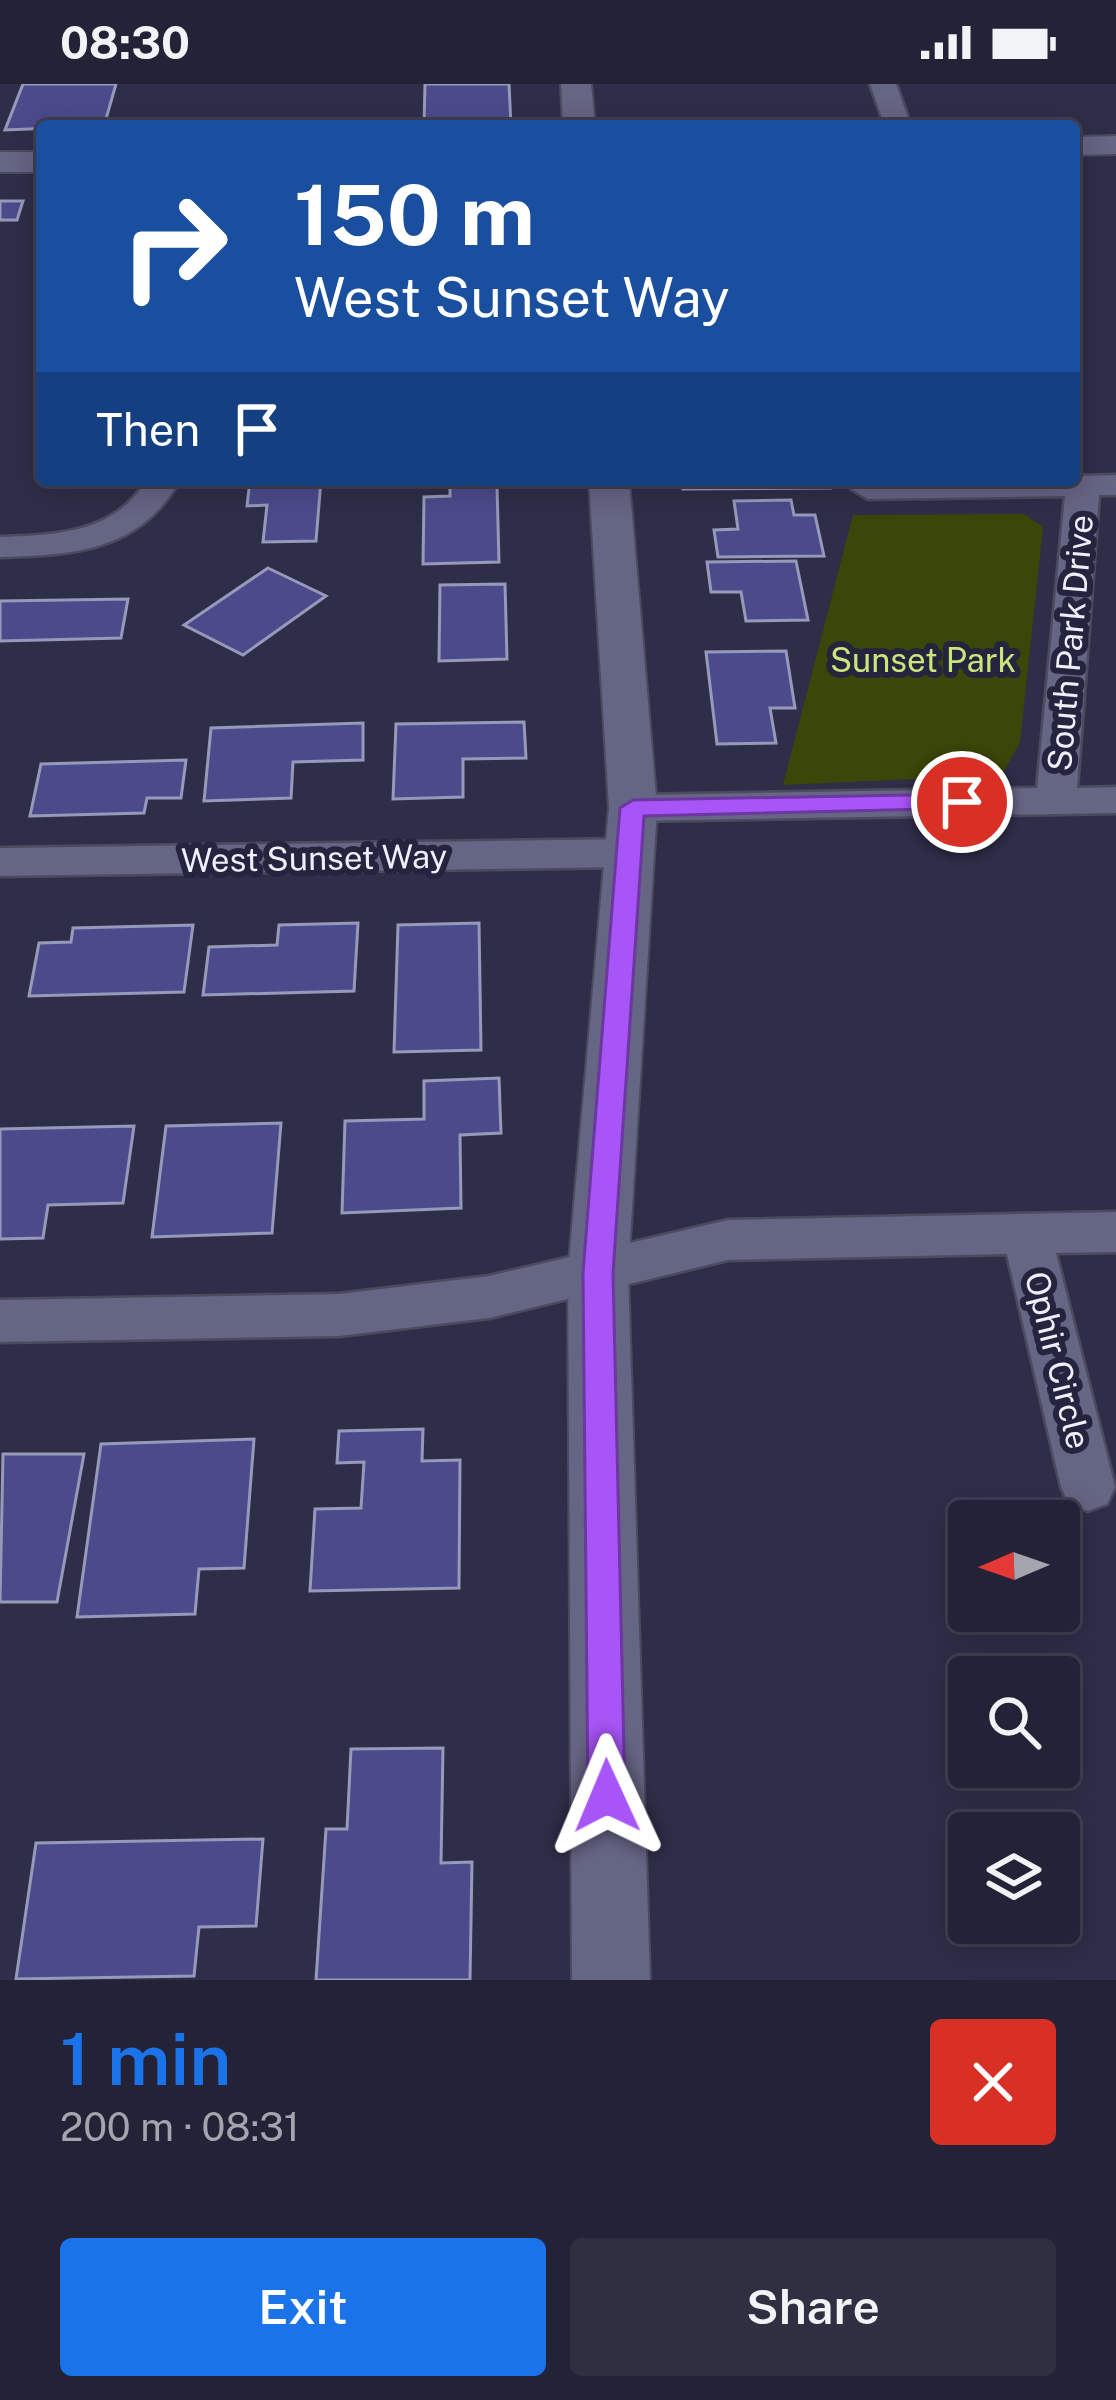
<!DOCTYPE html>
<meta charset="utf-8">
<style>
body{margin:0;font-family:"Public Sans",sans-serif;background:#2f2f42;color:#f1f3f6;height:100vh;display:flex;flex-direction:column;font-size:45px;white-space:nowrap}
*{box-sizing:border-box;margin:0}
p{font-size:39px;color:#a3a4ad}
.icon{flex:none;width:66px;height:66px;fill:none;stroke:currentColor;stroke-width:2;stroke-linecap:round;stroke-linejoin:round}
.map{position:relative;height:1896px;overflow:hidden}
.side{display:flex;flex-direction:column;background:#232237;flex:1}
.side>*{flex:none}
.banner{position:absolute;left:36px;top:36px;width:1044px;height:366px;border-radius:12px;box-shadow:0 6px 30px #0003,0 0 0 3px #403f52;background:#1a4fa0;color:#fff;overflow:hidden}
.needle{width:78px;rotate:268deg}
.tools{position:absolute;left:948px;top:1416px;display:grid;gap:24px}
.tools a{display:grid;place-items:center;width:132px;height:132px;border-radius:12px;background:#232237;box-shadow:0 6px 30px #0003,0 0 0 3px #403f52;font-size:60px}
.pin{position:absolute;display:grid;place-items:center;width:102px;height:102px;color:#fff;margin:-51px;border:6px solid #fff;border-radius:50%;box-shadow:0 3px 12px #0007}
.me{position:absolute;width:132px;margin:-66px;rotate:359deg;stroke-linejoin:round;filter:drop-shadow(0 0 9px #0008)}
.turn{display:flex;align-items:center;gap:42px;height:252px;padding:0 60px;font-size:54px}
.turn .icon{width:156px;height:156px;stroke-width:2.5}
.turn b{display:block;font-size:84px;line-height:102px}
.then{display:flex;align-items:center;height:114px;padding:0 60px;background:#0003;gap:24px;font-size:45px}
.round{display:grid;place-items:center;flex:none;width:126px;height:126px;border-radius:12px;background:#2f2f42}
.summary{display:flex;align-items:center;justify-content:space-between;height:204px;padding:0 60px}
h1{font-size:72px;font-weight:600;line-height:90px;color:#1a73e8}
.primary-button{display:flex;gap:24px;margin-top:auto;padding:24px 60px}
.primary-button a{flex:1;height:138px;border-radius:12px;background:#1a73e8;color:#fff;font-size:48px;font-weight:600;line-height:138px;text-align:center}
.primary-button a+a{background:#2f2f42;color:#f1f3f6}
.status{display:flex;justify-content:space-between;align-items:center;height:84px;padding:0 60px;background:#232237;direction:ltr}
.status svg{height:33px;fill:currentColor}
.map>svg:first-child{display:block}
.green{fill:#3b4609}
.building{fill:#4b4b8c;stroke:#9799ba;stroke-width:3}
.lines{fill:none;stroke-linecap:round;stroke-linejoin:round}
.minor-casing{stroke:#4b4a5f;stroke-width:5}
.tertiary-casing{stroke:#4b4a5f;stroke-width:4}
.minor{fill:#656584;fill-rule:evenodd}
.tertiary{fill:#656584;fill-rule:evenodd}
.route{fill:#a855f7;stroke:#6d37a1;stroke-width:3}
.labels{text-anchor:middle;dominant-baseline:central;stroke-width:12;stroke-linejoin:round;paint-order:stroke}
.street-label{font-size:33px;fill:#eeeefc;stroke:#25243e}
.park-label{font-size:33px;fill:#cce57b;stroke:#25243e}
</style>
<div class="status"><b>08:30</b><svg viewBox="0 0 49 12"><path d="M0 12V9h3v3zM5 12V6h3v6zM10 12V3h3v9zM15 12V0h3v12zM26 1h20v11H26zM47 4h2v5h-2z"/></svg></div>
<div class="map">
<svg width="1116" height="1896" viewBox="0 0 1116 1896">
<rect width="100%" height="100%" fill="#2f2e49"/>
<path class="green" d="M1024 430 1043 443 1020 658 1002 691 783 701 853 431Z"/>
<g class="building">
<path d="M23 0H116L104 42 5 46Z"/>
<path d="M425 0H509L511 42H424Z"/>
<path d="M0 117H23L17 136H0Z"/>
<path d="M250 396H321L316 457 263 458 267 421 247 422Z"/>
<path d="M682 396H828L830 404 683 405Z"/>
<path d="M450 402H497L499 478 423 480 424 413 450 412Z"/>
<path d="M791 416 794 431H815L824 472 718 473 714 446 738 445 734 417Z"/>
<path d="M796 477 808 536 746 537 741 508H711L707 478Z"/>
<path d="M268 484 326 512 243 571 184 541Z"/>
<path d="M505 500 507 575 439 577 440 501Z"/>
<path d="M128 515 121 554 0 557V517Z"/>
<path d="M786 567 795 624H770L776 659 717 660 706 568Z"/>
<path d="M524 638 526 674 463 675V713L393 715 396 640Z"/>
<path d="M363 639V676L293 678 291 714 204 717 211 644Z"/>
<path d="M186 676 181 714H147L144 729 30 732 41 680Z"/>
<path d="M358 839 354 907 203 911 209 863 277 861 279 841Z"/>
<path d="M479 839 481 966 394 968 398 841Z"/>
<path d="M193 841 184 908 29 912 39 859 71 858 73 844Z"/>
<path d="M499 994 501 1049 460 1051 461 1124 342 1129 345 1037 424 1035V997Z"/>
<path d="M281 1039 272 1149 152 1153 166 1042Z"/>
<path d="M134 1042 123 1119 48 1121 43 1154 0 1155V1045Z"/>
<path d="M423 1345 422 1377 460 1376 459 1504 310 1507 315 1425 361 1424 364 1378 337 1379 339 1347Z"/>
<path d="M254 1355 244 1484 199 1485 195 1530 77 1533 101 1360Z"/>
<path d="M3 1370H84L57 1518H0Z"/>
<path d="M443 1664 441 1779 472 1778 470 1896H316L326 1745H347L351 1665Z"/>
<path d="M263 1755 256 1842 199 1843 194 1892 16 1895 36 1759Z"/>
</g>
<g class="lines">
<g class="minor-casing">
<g id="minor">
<path d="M870 0H896L911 42H885Z"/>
<path d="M1116 391V411H1099L1077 704 1116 703V729L633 737 619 733 613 724 619 715 633 711 1037 704 1065 412 868 415 851 405 864 396H1074V392Z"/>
<path d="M146 396H180C140 467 75 471 0 473V453C56 451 116 449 146 396Z"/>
<path d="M627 755 642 759 648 769 642 779 627 783 0 792V764Z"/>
<path d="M1116 1128V1168L1056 1169 1115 1403 1107 1420 1088 1427 1069 1420 1061 1403 1007 1170 728 1176 489 1234 339 1252 0 1258V1216L339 1210 489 1192 728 1136Z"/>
</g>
</g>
<g class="tertiary-casing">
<g id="tertiary">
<path d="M561 0H591L595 42H563Z"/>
<path d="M1116 52V70L1074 71V53Z"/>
<rect x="0" y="68" width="42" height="20"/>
<path d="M589 396H629L657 724 628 1189 650 1896H572L568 1189 609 724Z"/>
</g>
</g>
<use href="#minor" class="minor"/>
<use href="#tertiary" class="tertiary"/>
</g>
<path class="route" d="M962 710 971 713V724L644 732 613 1189 625 1712 620 1725 607 1731 593 1725 588 1712 583 1189 620 724 633 716Z"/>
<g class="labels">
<g class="street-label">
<text transform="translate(1070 559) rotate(-85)">South Park Drive</text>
<text transform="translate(314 774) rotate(-1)">West Sunset Way</text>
<text transform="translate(1058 1276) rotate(76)">Ophir Circle</text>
</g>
<g class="park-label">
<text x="923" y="576">Sunset Park</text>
</g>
</g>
</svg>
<div class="tools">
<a><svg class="needle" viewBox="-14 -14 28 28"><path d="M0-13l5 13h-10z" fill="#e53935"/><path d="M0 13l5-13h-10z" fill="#a3a4ad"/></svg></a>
<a><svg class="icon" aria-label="search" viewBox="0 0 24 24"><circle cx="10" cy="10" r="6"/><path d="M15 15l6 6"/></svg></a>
<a><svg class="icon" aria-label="layers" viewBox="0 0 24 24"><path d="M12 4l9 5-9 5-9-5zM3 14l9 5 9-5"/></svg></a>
</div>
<div class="pin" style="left:962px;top:718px;background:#d93025"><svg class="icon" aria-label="arrive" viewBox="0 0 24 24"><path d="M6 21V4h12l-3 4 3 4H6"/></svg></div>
<svg class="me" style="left:607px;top:1712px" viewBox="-20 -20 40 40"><path d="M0-17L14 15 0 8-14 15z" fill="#a855f7" stroke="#fff" stroke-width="4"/></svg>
<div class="banner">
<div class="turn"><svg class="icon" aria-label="right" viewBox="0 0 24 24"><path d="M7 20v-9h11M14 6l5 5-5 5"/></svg><div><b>150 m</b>West Sunset Way</div></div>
<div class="then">Then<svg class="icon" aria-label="arrive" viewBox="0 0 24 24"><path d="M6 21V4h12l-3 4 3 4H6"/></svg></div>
</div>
</div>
<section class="side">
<div class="summary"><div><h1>1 min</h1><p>200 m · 08:31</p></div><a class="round" style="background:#d93025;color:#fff"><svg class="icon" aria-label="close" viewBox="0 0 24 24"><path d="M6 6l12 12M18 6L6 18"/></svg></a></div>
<div class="primary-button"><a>Exit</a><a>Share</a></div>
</section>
